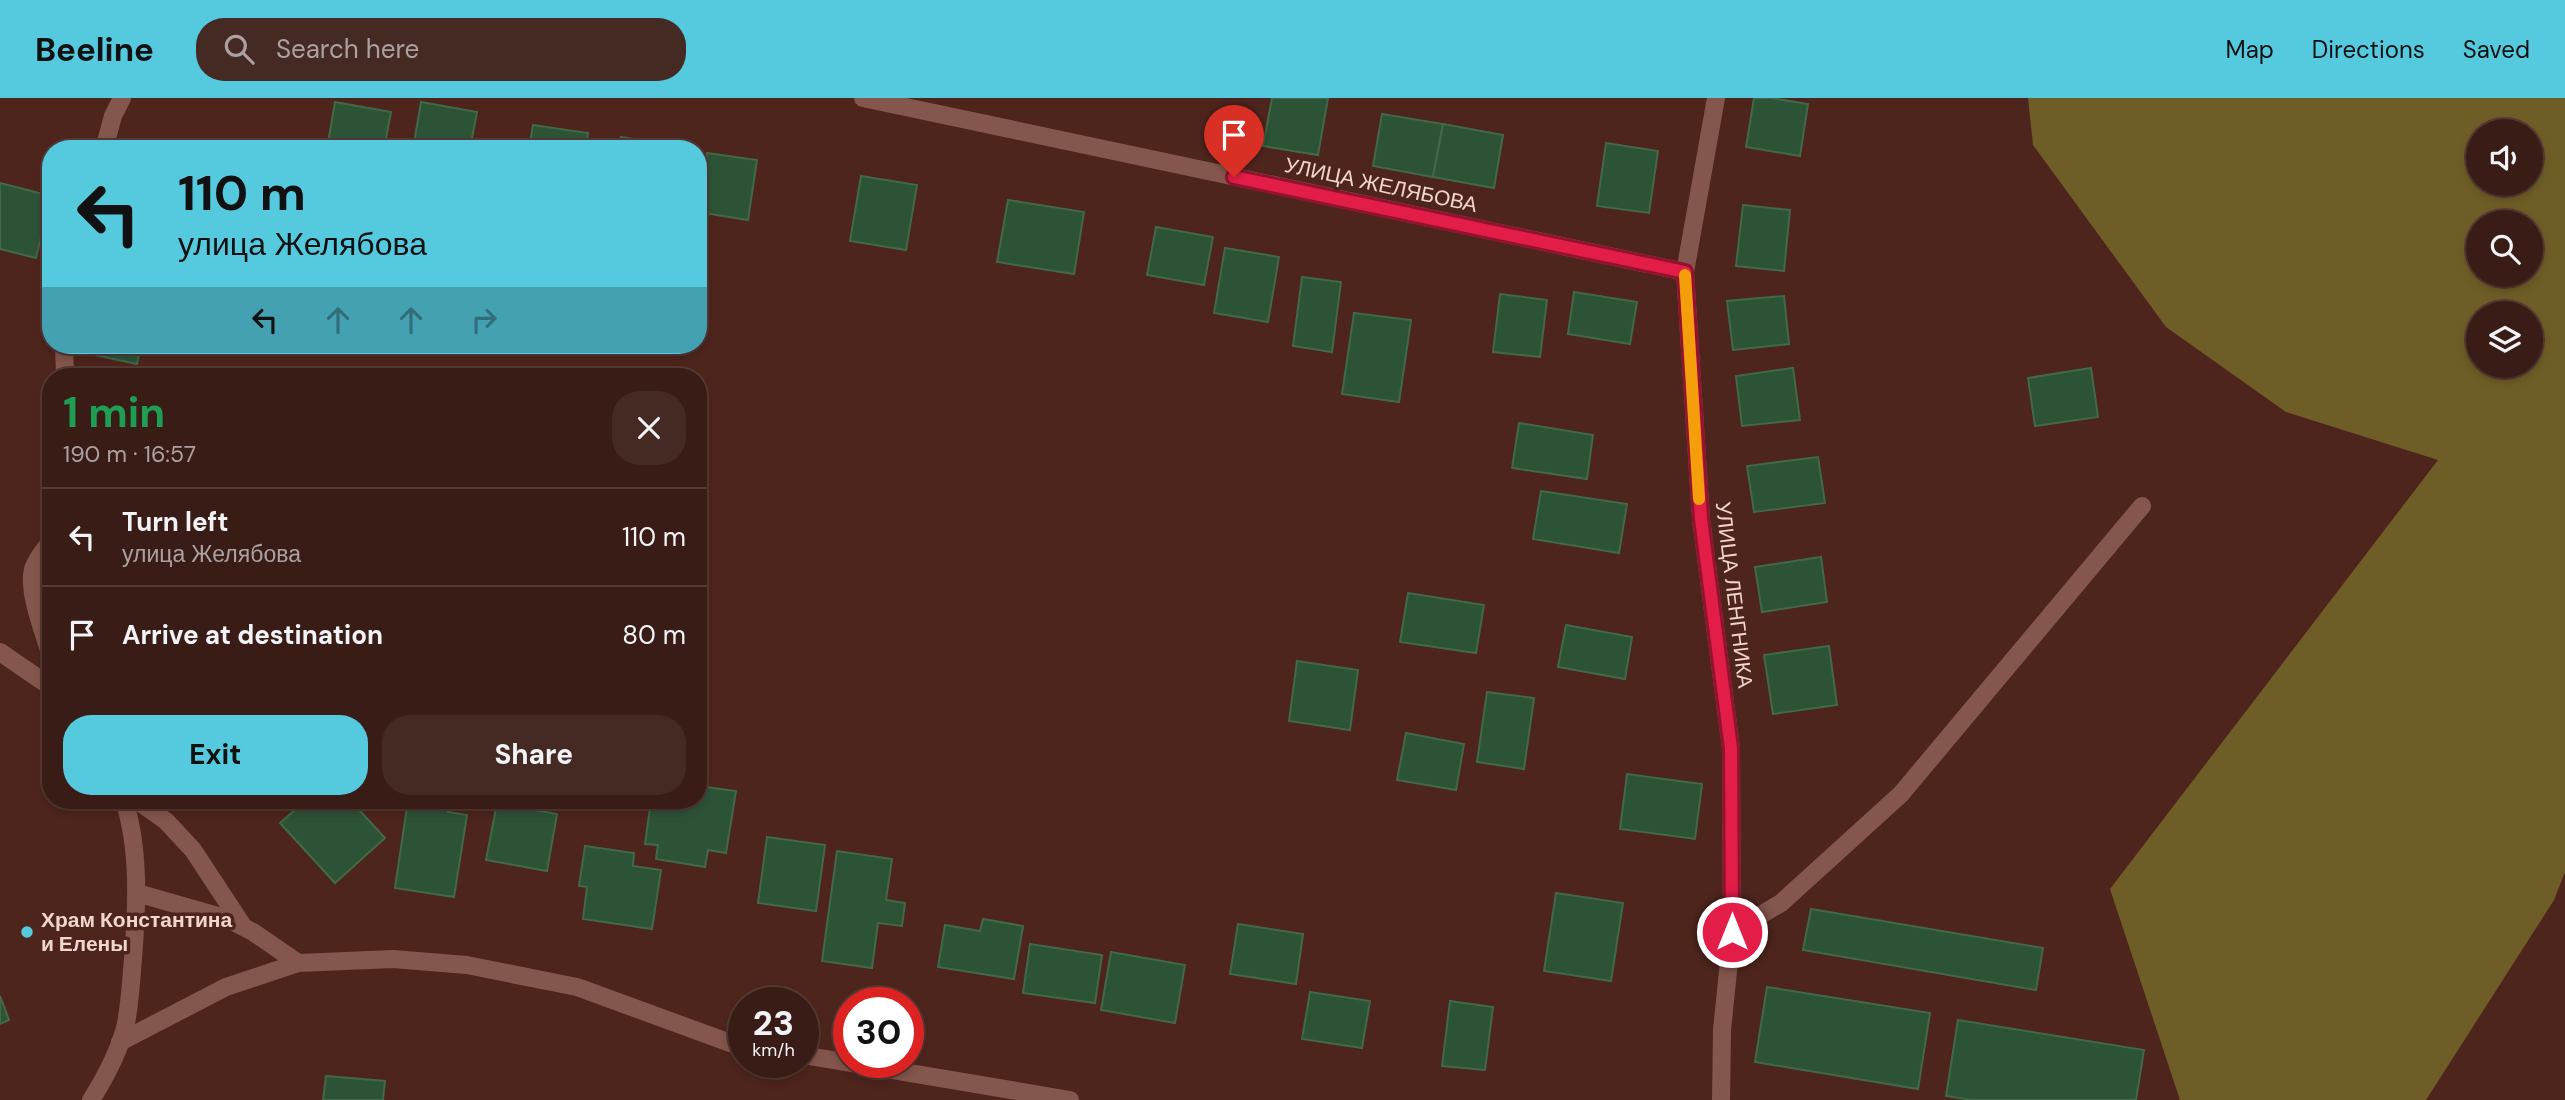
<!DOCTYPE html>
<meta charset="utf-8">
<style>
body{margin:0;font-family:"DM Sans",sans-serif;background:#452923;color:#f1f3f6;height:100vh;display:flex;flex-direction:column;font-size:26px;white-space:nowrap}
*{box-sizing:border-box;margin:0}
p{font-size:23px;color:#aba1a1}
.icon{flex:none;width:38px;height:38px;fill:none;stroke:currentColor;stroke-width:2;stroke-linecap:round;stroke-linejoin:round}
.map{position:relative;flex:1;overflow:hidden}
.drawer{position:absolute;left:42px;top:270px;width:665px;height:441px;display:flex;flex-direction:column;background:#3a1c16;border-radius:28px;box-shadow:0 4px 10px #0003,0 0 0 2px #543a35}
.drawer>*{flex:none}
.guide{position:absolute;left:42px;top:42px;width:665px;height:214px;border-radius:28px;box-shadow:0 4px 10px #0003,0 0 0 2px #543a35;background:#55cadf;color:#111;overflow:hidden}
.buttons{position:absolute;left:2466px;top:21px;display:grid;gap:14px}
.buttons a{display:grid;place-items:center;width:77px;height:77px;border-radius:50%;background:#3a1c16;box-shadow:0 4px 10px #0003,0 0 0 2px #543a35;font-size:35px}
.speed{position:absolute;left:728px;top:889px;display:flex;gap:14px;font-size:35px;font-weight:700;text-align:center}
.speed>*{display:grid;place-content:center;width:91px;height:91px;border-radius:50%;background:#3a1c16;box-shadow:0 4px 10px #0003,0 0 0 2px #543a35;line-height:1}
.speed small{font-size:18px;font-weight:400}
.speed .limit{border:10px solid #d22;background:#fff;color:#111}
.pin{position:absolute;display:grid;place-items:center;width:60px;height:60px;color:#fff;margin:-72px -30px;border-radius:50% 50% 50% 0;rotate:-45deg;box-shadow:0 0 7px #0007}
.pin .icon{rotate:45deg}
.me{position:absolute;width:77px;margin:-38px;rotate:0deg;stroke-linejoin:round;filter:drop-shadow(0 0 5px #0008)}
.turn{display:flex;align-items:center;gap:24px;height:147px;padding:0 21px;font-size:32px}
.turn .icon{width:91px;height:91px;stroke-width:2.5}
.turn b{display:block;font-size:49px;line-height:60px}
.lanes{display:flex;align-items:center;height:66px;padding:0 21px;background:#0003;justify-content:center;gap:35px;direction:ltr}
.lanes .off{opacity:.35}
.round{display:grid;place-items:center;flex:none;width:74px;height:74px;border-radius:28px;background:#452923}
.summary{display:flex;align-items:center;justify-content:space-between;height:119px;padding:0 21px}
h1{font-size:42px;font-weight:700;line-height:52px;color:#1e9e55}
.primary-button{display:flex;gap:14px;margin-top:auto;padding:14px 21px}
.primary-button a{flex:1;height:80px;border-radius:28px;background:#55cadf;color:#111;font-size:28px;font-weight:700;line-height:80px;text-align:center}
.primary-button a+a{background:#452923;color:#f1f3f6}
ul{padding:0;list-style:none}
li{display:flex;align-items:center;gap:21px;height:98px;padding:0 21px;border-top:2px solid #543a35}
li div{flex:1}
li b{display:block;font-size:26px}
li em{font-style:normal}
header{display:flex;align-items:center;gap:42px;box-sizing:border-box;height:98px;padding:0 35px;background:#55cadf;color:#111}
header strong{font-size:33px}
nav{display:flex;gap:38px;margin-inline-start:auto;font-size:24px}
.search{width:490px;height:63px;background:#452923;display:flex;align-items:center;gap:18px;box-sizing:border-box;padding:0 24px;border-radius:28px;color:#aba1a1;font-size:26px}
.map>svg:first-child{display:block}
.forest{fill:#6e5d26;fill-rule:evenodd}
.building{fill:#2d5337;stroke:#41684b;stroke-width:2}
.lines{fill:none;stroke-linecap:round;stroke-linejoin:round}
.service{stroke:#84564d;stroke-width:18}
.minor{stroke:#84564d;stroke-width:18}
.route-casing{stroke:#92132f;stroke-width:18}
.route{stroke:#e11d48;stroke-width:12}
.slow{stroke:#f59e0b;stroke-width:12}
.poi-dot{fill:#55cadf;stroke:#4e251d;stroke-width:2.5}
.labels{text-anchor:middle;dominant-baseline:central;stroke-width:7;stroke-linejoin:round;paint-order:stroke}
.street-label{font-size:21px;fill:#f1d5cf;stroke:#4e251d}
.poi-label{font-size:21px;font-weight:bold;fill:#f1d5cf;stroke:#4e251d;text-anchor:start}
</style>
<header>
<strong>Beeline</strong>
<div class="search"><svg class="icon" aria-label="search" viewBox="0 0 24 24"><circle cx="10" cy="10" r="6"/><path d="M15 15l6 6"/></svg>Search here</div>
<nav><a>Map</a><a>Directions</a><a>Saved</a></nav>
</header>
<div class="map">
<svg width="2565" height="1002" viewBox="0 0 2565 1002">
<rect width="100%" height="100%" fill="#4e251d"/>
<path class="forest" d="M2028 0H2565V774L2554 802 2426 1002H2180L2110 791 2438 362 2286 314 2166 229 2033 47ZM2478 33H2530V86H2478ZM2478 124H2530V177H2478ZM2478 215H2530V268H2478Z"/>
<g class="building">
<path d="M1272 0H1328L1318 57 1263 48Z"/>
<path d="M1754 0H1771L1808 6 1800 58 1746 49Z"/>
<path d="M335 4 391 14 384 51H327Z"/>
<path d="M421 4 477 14 470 51H413Z"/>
<path d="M1382 16 1443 26 1433 79 1373 68Z"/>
<path d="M1443 26 1503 37 1494 90 1433 79Z"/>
<path d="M533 27 588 35 586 51H529Z"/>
<path d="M621 39 673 47V51H619Z"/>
<path d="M1606 45 1658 53 1649 115 1597 108Z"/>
<path d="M707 55 757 62 748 122 698 114Z"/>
<path d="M861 78 917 87 906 152 850 143Z"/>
<path d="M0 85 51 98 36 160 0 151Z"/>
<path d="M1008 102 1084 114 1074 176 997 164Z"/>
<path d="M1743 107 1790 112 1784 173 1736 168Z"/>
<path d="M1156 129 1213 139 1204 187 1147 177Z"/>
<path d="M1225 150 1279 159 1268 224 1214 215Z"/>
<path d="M1302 179 1341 184 1332 254 1293 248Z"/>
<path d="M1574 194 1637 204 1630 246 1568 236Z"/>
<path d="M1500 196 1547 202 1540 259 1493 254Z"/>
<path d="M1784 198 1789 246 1733 252 1727 203Z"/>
<path d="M1354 215 1411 222 1399 304 1342 296Z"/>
<path d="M92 247H141L137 266 90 256Z"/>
<path d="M1793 270 1800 322 1742 328 1736 278Z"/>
<path d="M2091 270 2098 319 2035 328 2028 280Z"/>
<path d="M1519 325 1593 337 1587 381 1512 370Z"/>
<path d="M1818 359 1825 405 1754 414 1747 368Z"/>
<path d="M1541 393 1627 406 1619 455 1533 441Z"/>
<path d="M1821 459 1827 504 1762 514 1755 469Z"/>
<path d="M51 460V491L35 478Z"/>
<path d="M1408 495 1484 507 1476 555 1400 544Z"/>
<path d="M1566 527 1632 539 1625 581 1558 569Z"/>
<path d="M1829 548 1837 607 1773 616 1764 557Z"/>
<path d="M1297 563 1358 572 1350 632 1289 623Z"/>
<path d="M1487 594 1534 600 1524 671 1477 664Z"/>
<path d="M1406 635 1464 646 1456 692 1397 682Z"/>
<path d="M1627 676 1702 686 1695 741 1620 731Z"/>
<path d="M698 688 736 693 726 755 708 752 705 769 656 761 658 747 645 746 651 702 683 704 684 702H698Z"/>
<path d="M306 702H350L385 740 335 785 280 725Z"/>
<path d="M408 702H449L448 714 467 717 454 799 395 790Z"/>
<path d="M497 705 557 716 547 773 486 762Z"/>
<path d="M767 739 825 747 816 813 758 805Z"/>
<path d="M585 748 634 755 633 768 661 772 652 831 583 821 587 789 579 788Z"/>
<path d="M837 753 892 761 886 802 905 805 902 828 878 825 872 870 822 863Z"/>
<path d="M1556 795 1623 805 1611 883 1544 873Z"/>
<path d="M1811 811 2043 850 2036 892 1803 852Z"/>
<path d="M983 821 1023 828 1014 881 938 869 945 827 980 833Z"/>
<path d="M1238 826 1303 836 1296 886 1230 876Z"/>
<path d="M1030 846 1102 857 1095 905 1023 895Z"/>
<path d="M1111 854 1185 867 1175 925 1101 912Z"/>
<path d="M1767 889 1930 915 1918 991 1755 964Z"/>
<path d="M1310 894 1370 903 1362 950 1302 941Z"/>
<path d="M0 898 9 922 0 926Z"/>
<path d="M1450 903 1493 909 1485 972 1442 968Z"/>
<path d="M1958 922 2144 952 2136 1002H1972L1946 998Z"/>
<path d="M326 978 385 983 383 1002H323Z"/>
</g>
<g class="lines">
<g class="service">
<path d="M136 702 166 723 193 752 243 828"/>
<path d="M137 795 228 821 253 834 298 865"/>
<path d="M1732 834 1781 805 1901 696 2142 408"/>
</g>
<g class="minor">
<path d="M863 0 1685 174"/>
<path d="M1716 0 1685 174 1701 421 1731 650 1732 834 1722 932 1721 1002"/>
<path d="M104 51 113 18 122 0"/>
<path d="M64 247 65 278"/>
<path d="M51 443C44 452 37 460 33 471 27 493 44 535 51 558"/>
<path d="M0 554 51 589"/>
<path d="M120 944 226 889 298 865 393 861 467 867 577 889 733 946 744 947"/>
<path d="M803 957 1070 1002"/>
<path d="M91 1002C105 980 118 955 125 930 130 908 131 883 133 861 137 809 140 752 124 702"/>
</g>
</g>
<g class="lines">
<g class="route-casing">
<path id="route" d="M1234 79 1685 174 1701 421 1731 650 1732 834"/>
</g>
<use href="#route" class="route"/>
<path class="slow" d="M1685 177 1699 401"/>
</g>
<circle class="poi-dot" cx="27" cy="834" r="7"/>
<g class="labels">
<g class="street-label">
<text transform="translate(1381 87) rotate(12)">УЛИЦА ЖЕЛЯБОВА</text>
<text transform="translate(1734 497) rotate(83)">УЛИЦА ЛЕНГНИКА</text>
</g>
<g class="poi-label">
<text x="41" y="822">Храм Константина<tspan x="41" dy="24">и Елены</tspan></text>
</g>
</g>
</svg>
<div class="buttons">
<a><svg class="icon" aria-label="sound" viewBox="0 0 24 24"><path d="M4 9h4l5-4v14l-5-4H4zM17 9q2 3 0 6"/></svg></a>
<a><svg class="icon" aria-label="search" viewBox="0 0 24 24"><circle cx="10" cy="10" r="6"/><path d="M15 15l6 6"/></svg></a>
<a><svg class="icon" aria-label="layers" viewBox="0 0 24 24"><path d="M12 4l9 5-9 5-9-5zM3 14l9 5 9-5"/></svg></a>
</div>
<div class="speed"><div>23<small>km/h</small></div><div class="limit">30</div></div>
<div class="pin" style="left:1234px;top:79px;background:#d93025"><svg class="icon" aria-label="arrive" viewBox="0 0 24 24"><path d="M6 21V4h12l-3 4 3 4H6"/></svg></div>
<svg class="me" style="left:1732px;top:834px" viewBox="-20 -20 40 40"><circle r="17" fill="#e11d48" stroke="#fff" stroke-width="3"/><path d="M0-11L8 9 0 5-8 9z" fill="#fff"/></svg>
<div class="guide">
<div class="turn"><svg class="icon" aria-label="left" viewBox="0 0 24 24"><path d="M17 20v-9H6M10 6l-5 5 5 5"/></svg><div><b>110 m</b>улица Желябова</div></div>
<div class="lanes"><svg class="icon" aria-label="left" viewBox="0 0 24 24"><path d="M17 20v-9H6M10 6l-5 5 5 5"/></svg><svg class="icon off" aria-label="ahead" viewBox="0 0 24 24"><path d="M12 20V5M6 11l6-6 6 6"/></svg><svg class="icon off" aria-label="ahead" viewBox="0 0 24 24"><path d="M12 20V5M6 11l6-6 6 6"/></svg><svg class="icon off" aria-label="right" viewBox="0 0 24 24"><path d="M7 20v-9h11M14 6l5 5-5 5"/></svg></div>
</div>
<section class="drawer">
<div class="summary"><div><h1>1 min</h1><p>190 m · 16:57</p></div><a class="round"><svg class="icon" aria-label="close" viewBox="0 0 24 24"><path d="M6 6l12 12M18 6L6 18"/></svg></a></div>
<ul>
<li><svg class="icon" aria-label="left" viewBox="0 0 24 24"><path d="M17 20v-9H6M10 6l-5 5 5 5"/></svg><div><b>Turn left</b><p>улица Желябова</p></div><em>110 m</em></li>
<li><svg class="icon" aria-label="arrive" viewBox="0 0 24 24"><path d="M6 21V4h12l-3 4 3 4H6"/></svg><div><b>Arrive at destination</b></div><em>80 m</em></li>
</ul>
<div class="primary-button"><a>Exit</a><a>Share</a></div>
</section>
</div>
